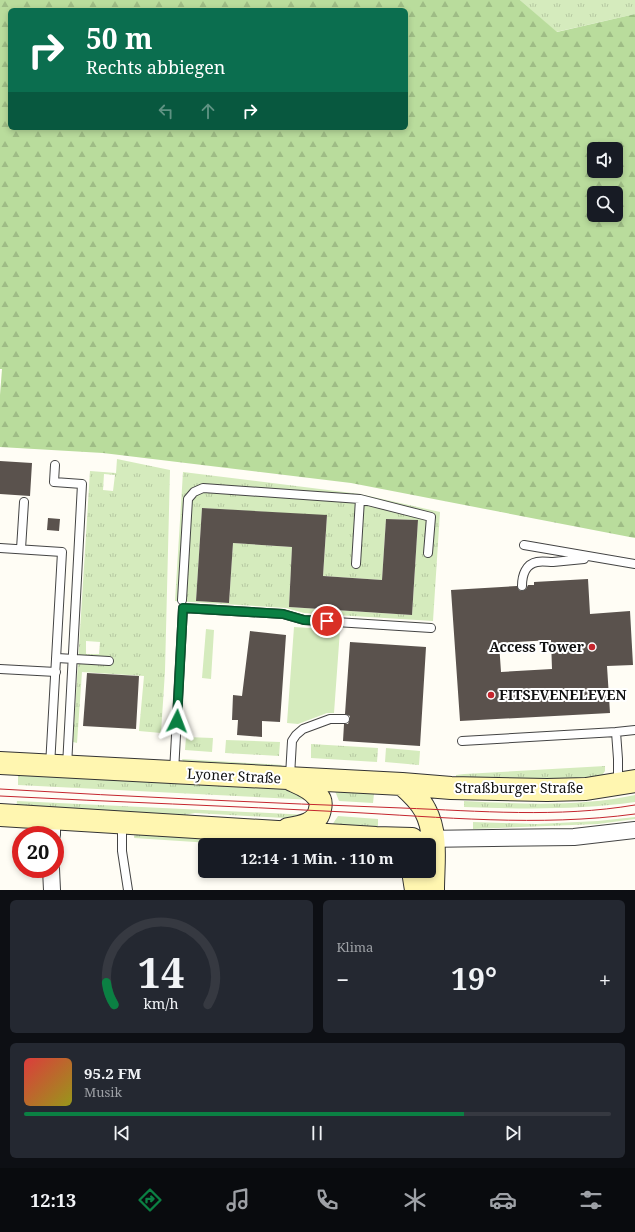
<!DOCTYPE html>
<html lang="de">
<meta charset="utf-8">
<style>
:root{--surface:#171b24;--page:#242831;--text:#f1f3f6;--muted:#9ea1a6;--line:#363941;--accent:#0b8043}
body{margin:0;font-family:"Noto Serif",serif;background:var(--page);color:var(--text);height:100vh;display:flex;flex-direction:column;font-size:15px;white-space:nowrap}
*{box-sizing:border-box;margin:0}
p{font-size:13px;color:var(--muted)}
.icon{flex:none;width:22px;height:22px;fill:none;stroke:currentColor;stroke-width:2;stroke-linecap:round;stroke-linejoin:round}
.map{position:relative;height:890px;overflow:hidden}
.details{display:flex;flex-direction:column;gap:10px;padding:10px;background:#0d0f14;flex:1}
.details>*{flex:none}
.banner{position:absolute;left:8px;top:8px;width:400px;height:122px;border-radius:6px;box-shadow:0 2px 6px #0003;background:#0b6e4f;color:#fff;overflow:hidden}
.controls{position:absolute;left:587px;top:142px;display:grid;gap:8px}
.controls a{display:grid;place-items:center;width:36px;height:36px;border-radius:6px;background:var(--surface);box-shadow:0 2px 6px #0003;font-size:20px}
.speed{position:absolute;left:12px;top:826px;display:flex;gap:8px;font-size:20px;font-weight:700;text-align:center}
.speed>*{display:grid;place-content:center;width:52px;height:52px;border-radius:50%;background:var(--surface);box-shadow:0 2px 6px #0003;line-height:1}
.speed .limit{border:6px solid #d22;background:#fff;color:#111}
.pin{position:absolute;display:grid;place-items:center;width:34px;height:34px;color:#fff;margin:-17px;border:2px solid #fff;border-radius:50%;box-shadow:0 1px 4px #0007}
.me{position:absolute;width:44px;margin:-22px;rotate:3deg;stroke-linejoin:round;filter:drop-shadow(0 0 3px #0008)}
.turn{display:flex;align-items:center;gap:14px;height:84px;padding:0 12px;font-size:18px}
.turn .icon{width:52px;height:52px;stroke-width:2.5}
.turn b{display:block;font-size:28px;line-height:34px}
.lanes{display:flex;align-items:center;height:38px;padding:0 12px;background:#0003;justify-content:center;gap:20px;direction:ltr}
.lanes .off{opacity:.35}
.big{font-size:30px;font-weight:700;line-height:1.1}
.details .tile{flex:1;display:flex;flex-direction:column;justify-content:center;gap:6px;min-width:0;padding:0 14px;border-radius:6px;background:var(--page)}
.details .dial{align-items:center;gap:0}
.dial svg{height:104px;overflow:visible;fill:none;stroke:var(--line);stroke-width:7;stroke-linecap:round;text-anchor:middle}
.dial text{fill:var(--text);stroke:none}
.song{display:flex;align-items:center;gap:12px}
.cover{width:48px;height:48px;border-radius:6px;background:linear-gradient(135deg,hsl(0 70% 55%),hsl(60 70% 35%))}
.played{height:4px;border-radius:2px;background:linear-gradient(90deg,var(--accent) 75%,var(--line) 75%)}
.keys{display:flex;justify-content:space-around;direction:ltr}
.heat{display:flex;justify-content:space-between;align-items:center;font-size:22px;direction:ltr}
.details .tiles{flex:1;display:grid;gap:10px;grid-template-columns:1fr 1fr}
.tile:last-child{grid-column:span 2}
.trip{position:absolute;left:198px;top:838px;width:238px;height:40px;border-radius:6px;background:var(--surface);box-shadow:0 2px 6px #0003;font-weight:700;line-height:40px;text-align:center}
.tabs{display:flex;height:64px;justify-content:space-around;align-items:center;background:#090b0e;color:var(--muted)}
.tabs .icon{width:28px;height:28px}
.tabs .current{color:var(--accent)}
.tabs b{font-size:18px;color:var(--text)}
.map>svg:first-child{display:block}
.grass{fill:url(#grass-tufts);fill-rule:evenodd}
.forest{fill:url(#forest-firs);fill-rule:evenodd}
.park{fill:#d5ebbd}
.building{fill:#5a524d;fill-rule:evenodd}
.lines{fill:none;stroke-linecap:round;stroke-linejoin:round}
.lane-casing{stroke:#444;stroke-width:10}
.street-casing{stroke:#444;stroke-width:18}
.secondary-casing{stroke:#333;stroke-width:24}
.lane{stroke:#fff;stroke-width:8}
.street{stroke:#fff;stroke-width:16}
.secondary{stroke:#fff6b0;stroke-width:22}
.tram{stroke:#c4262e;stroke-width:1}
.route-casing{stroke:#07532c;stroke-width:10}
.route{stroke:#0b8043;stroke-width:7}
.poi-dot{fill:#c4262e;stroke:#fff;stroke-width:1.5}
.labels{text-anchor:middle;stroke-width:4;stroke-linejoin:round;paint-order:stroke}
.poi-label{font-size:14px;font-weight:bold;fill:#111;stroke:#fff;text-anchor:end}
.street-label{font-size:14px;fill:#111;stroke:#fff}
</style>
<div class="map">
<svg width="635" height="890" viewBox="0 0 635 890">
<defs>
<pattern id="grass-tufts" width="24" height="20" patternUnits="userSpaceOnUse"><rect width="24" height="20" fill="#d5ebbd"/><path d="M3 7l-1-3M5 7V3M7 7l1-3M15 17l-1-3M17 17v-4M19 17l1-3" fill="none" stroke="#b6c8a1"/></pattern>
<pattern id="forest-firs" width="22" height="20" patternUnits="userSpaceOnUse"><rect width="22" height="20" fill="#b9dc9c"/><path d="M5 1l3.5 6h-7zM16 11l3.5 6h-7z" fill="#9ebc85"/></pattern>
</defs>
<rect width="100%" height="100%" fill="#fffdf5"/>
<path class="grass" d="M520,0H635V14L556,32Z
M117,459L170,470L165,671L161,733L139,731L144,676L82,672L77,743L73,742L90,471L116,473ZM104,474L115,475L113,491L103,490ZM86,641L100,642L99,654H86Z
M183,472L360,494L440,512L433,621L304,613L286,608L175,601ZM202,508L327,516L323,576L382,580L386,519L418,520L412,615L289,607L292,547L233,543L229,603L196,601Z
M186,737L213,738L212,752L185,750Z
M226,740L280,742L279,756L225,753Z
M311,744L378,748L377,762L311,758Z
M386,748L420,751L419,765L385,762Z
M182,759L282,765L278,771L185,765Z
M605,766V771L601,777L563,780L456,777V775L464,774Z
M18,772L303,789L314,800L18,785Z
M335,791L374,794L373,803L339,801Z
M635,795V802C578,810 521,809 464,807V801C521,804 579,807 635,795Z
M17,801L310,815L300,819L195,813L168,818L16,809Z
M338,816L378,819V831L332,825Z
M635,817V819L598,824L473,829V822L536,824L598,821Z
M135,833L334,845H241L134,838Z"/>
<path class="forest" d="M0,0H520L557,32L635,14V538L351,483L103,453L0,447V395L2,369H0ZM10,10H406V128H10ZM594,149H616V171H594ZM594,193H616V215H594Z"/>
<path class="park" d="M294,627L340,630L334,713H327L298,724L287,723Z
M206,629L214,630L211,679L202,678Z"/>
<path class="building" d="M0,461L32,463L30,496L0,494Z
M202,508L327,515L323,576L382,580L386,519L418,520L412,615L289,607L292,547L233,543L229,603L196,601Z
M48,518L60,519L59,531L47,530Z
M588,579L590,614L630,611L633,665L607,666L610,713L460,721L451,590L517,586L519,590L522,591L526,589L528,585H534V582ZM551,640L552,669L501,672L499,643Z
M250,631L286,635L280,722L262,721V737L237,735L238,720H232L233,695L242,696Z
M350,642L426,647L420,746L343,741L344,724H348L350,719V716L345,714Z
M87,673L139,676L136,729L83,726Z"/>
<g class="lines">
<g class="lane-casing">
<path id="lane" d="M55,465L54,482L82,484L67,766
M524,545L635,564
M0,548L62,552L50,766
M21,549L24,502
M356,564L360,499
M522,586C522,575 526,564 537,562C542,561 548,562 553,562C564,561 574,560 584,559
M182,600L188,499L194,492L203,488L360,499L431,517L428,553
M57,658L109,661
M0,669L56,672
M462,741L616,732
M174,772L183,608L283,614L304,620L431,628
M290,776L292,741L296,735L303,729L330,719H345
M618,783V759L616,732L635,730
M122,823V851L128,890"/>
</g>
<g class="street-casing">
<path id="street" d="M52,835V818
M423,839L574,837L635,830
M51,869L52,890"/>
</g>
<g class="secondary-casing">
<path id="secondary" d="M0,763L402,784L451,788L547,790L586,789L635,781
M402,784C411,792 420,800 425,810C438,834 433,864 433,890
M0,815L376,838L412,839
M288,829C301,827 318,824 320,809C321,805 321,800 318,797C312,788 301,784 292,780
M413,871L416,890"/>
</g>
<use href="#lane" class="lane"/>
<use href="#street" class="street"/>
<use href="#secondary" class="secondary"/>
<path class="tram" d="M0,789C134,797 268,803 402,808C479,811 558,818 635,805
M0,796C115,802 230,806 345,812C441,817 539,827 635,814"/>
</g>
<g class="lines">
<g class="route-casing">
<path id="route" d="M177,721L183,608L283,614L304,620L327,621"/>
</g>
<use href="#route" class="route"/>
</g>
<g class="poi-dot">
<circle cx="592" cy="647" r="4"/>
<circle cx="491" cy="695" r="4"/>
</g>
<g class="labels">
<g class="poi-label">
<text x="584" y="652">Access Tower</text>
<text x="499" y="700" text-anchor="start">FITSEVENELEVEN</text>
</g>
<g class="street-label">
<text transform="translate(234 776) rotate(3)" y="5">Lyoner Straße</text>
<text x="519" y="793">Straßburger Straße</text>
</g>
</g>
</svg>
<div class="controls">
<a><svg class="icon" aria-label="sound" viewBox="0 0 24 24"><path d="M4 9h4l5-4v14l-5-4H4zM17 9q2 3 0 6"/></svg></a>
<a><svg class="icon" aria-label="search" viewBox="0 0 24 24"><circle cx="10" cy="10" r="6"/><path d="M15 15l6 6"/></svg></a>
</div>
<div class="speed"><div class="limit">20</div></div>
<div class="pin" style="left:327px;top:621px;background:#d93025"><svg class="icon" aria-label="arrive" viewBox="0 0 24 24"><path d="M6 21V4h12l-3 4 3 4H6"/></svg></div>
<svg class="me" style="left:177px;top:721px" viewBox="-20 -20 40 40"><path d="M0-17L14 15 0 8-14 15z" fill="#0b8043" stroke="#fff" stroke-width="4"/></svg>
<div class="trip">12:14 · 1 Min. · 110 m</div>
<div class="banner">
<div class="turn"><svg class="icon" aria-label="right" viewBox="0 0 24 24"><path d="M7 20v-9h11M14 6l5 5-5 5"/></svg><div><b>50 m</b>Rechts abbiegen</div></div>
<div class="lanes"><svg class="icon off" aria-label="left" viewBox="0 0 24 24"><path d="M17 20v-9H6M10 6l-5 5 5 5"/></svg><svg class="icon off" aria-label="ahead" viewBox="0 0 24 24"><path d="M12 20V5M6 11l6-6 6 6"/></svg><svg class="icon" aria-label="right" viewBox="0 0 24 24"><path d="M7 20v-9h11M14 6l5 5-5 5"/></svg></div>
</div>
</div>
<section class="details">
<div class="tiles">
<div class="tile dial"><svg viewBox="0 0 100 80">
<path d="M14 69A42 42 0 1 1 86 69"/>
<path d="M14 69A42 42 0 0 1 8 52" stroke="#0b8043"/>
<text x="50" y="56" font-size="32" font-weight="700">14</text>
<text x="50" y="72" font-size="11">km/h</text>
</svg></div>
<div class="tile"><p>Klima</p>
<div class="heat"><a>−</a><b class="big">19°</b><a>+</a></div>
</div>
<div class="tile">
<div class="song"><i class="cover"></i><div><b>95.2 FM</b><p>Musik</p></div></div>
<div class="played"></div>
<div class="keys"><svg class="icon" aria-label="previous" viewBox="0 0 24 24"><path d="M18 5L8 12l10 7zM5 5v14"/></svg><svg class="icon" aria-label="pause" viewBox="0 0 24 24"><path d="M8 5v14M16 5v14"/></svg><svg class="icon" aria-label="next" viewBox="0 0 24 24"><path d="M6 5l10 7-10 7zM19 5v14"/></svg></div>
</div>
</div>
</section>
<nav class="tabs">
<b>12:13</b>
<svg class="icon current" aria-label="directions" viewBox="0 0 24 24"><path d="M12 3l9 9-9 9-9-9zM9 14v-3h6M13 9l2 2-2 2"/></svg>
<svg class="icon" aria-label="music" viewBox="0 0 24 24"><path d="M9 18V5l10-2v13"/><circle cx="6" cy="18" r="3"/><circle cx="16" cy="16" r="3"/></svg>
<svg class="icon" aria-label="phone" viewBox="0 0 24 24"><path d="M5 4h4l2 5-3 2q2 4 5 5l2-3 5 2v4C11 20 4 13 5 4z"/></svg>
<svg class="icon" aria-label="climate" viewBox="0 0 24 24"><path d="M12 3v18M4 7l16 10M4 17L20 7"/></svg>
<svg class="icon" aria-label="car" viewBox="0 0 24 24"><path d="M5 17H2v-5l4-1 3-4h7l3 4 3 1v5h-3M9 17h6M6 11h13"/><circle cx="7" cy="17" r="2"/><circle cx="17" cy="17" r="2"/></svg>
<svg class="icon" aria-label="filters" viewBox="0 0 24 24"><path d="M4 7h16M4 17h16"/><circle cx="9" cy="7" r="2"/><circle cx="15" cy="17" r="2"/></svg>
</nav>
